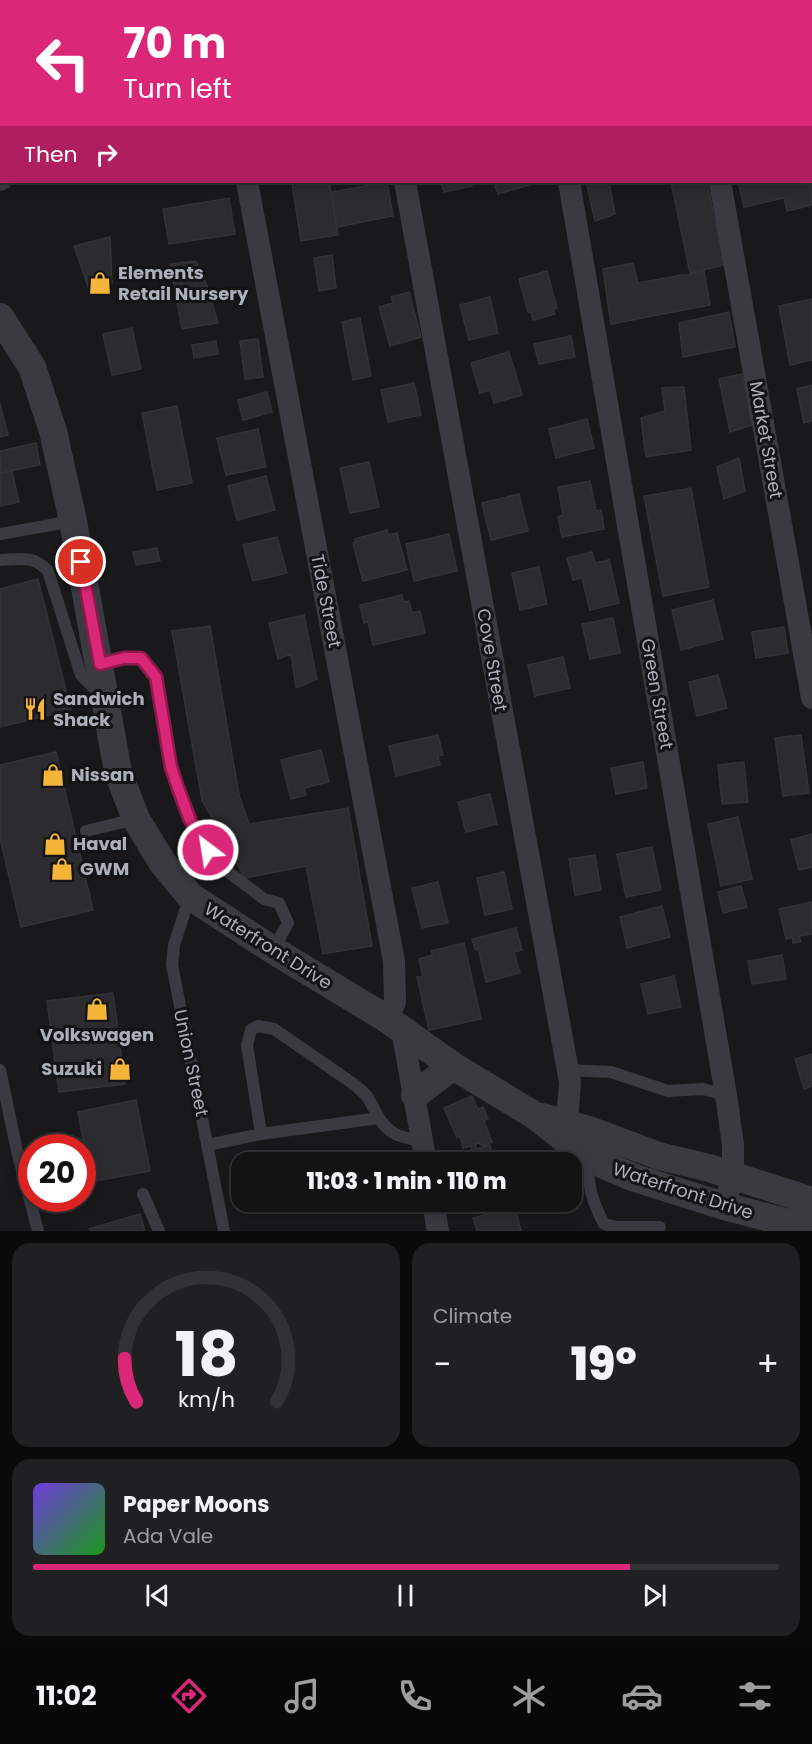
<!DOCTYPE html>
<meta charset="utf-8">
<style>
:root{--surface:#131314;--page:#202022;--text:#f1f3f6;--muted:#9d9ea0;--line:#323234;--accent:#db2777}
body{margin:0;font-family:Poppins,sans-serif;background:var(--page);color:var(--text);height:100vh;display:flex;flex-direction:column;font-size:22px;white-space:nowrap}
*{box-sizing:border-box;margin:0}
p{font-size:20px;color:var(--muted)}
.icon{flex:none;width:33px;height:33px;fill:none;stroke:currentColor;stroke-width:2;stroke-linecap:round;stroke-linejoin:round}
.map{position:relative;height:1231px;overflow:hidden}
.panel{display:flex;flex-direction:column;gap:12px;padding:12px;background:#0a0a0b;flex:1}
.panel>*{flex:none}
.hud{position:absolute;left:0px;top:0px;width:813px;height:183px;box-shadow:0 3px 15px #0003,0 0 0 2px var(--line);background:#db2777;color:#fff;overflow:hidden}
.speed{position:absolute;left:18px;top:1134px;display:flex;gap:12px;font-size:30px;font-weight:700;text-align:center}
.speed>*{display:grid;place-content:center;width:78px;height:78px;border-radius:50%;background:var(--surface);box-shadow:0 3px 15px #0003,0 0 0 2px var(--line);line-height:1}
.speed .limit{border:9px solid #d22;background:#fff;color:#111}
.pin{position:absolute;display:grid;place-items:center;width:51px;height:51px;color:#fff;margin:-26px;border:3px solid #fff;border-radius:50%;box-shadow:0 2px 6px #0007}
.me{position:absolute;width:66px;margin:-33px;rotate:329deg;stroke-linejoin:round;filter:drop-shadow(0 0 4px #0008)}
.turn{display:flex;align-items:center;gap:21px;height:126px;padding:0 24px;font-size:27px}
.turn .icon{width:78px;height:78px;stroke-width:2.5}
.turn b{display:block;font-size:42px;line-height:51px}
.then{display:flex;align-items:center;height:57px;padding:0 24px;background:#0003;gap:12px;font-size:22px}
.big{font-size:45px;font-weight:800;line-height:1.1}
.panel .tile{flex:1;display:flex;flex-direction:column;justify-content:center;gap:9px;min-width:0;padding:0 21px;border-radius:18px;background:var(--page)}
.panel .dial{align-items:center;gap:0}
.dial svg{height:156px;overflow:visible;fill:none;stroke:var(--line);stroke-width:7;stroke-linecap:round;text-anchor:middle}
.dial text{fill:var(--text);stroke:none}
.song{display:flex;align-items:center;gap:18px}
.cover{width:72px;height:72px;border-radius:9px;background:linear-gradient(135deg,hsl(260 70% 55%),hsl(120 70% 35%))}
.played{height:6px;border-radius:3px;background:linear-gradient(90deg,var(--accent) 80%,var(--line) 80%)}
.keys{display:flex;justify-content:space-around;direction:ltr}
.heat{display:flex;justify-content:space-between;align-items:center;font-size:33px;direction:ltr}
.panel .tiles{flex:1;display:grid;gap:12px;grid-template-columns:1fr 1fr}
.tile:last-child{grid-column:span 2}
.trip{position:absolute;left:231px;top:1152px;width:351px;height:60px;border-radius:18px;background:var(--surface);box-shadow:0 3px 15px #0003,0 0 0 2px var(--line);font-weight:800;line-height:60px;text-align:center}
.tab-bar{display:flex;height:96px;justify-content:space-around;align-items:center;background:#080808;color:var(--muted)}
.tab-bar .icon{width:42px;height:42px}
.tab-bar .on{color:var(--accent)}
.tab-bar b{font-size:27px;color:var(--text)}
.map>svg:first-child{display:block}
.building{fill:#2c2c2f;stroke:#333337;stroke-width:1.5}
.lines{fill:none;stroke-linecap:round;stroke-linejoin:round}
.service{stroke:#3a3b40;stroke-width:12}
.minor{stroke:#3a3b40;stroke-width:22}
.tertiary{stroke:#3a3b40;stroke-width:28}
.route-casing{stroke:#8e194d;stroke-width:15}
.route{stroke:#db2777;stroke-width:10}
.labels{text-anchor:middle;stroke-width:6;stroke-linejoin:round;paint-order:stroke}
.poi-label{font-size:18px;font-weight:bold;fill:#abb0bb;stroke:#141416;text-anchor:start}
.street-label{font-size:18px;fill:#abb0bb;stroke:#141416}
</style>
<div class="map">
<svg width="812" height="1231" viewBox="0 0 812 1231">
<rect width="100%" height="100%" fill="#19191b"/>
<path class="building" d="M812,146V205L787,211L784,198L744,207L738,182H812Z
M302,182H329L338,235L301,241L292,183Z
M387,182L393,216L337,227L331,192Z
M441,182H471L472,186L444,192Z
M494,182H540L498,194Z
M586,182H609L615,214L595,221Z
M671,182H707L724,265L690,273Z
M229,198L235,234L169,244L163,209Z
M110,237L112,283L89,289L74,246Z
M332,255L336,288L319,291L314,258Z
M196,261L207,286L218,323L182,329L170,264Z
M633,263L638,283L704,271L710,305L611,324L603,269Z
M547,271L557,308L553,309L555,314L533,320L531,312H528L519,279Z
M409,292L421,337L390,346L379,307L393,303L391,297Z
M490,297L498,333L469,340L460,305Z
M812,299V360L790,365L779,306Z
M729,312L735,347L683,357L679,323Z
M360,318L371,376L353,380L342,322Z
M132,328L141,369L112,375L103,334Z
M571,336L575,357L539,364L534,344Z
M258,339L263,377L245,379L240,341Z
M216,341L218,354L194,358L192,345Z
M509,352L522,395L494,403L490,390L480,393L471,363Z
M742,374L752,425L730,432L719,379Z
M414,383L421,415L388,422L381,390Z
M812,385V421L804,423L797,389Z
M684,387L691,450L646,457L641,418L665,411L662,388Z
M267,392L272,412L243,420L238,400Z
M0,404L8,435L0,437Z
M177,406L192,483L157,490L142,413Z
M587,419L594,448L556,458L549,429Z
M258,429L266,467L226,475L217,438Z
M36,443L40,465L0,473V451Z
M739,458L745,491L724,499L717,467Z
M369,462L379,507L350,513L340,468Z
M12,471L19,502L0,506V474Z
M266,476L275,510L237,520L228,486Z
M590,481L596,511L601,510L604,529L562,537L558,517L563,515L558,487Z
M691,488L709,587L663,596L644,496Z
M519,494L528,531L491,540L482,503Z
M387,530L388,535L397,533L407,570L363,581L353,543L356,542L355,539Z
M449,534L457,571L414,581L406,544Z
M277,537L287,573L253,581L243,545Z
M157,548L160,561L136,565L133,552Z
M592,552L595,563L609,560L619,603L590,610L582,578L573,580L567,558Z
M539,567L547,604L520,610L512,573Z
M38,579L71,710L0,727V589Z
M402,595L404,602L409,601L412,613L420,611L425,633L373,645L368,622L364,623L360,605Z
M713,600L723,639L681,650L672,610Z
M304,615L317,679L296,688L291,654L278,659L269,623Z
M613,618L620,653L590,659L582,624Z
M210,626L239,795L249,824L348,808L372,946L323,954L306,866L245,878L202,800L172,631Z
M784,627L788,653L756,658L752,632Z
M563,657L570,688L535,696L528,665Z
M718,675L727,708L697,716L689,682Z
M438,735L443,755L438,756L440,765L396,776L389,746Z
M801,735L809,793L783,796L775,738Z
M321,750L329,782L304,788L306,795L291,799L281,760Z
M56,752L93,910L21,927L0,838V765Z
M643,762L647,788L616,794L611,768Z
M744,762L748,802L722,804L718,765Z
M490,794L497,824L466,832L458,802Z
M738,817L752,879L721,886L708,824Z
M812,834V867L799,870L791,840Z
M652,847L661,890L626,897L617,854Z
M595,855L601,890L575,895L569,859Z
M504,872L512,909L485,915L477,878Z
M438,882L448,923L422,928L412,888Z
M741,886L747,907L723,913L718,892Z
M812,902V934L799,936L801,942L793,943L792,937L786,939L779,909Z
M662,906L670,937L627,948L620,917Z
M516,928L522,950L514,952L520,973L486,982L478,948L475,949L472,939Z
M464,943L481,1019L429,1030L417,977L423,976L419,959L433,955L431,951Z
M782,955L786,979L752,984L748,961Z
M674,976L681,1007L648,1014L641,984Z
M113,993L125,1084L59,1092L47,1001Z
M812,1054V1086L804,1089L795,1059Z
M472,1096L478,1109L483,1107L488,1119L484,1121L492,1142L482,1146L479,1143L475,1144L477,1149L490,1145L494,1162H458L456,1155L472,1150L471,1146L463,1148L460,1136L457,1138L444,1108Z
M136,1100L150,1171L91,1182L78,1112Z
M515,1207L521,1231H477L473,1218Z
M140,1214L145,1231H90L89,1229Z"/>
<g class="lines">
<path class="service" d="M100,2L104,0
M0,29H2
M0,534L73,521
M0,560C21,559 33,555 48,571L81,675L92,686L102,688
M100,664L124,658H141L155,677L171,767L190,820L208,850L227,871L264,899L279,903L288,923L273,950
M86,831L136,819
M190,896L174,945L172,965L224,1231
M0,1070L17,1151L38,1231
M567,1070L611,1072L668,1091L703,1089L726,1095
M261,1134L247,1045L251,1030L258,1026L274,1029L355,1085L367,1096L379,1118
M207,1145L261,1134L379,1118C390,1136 402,1137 422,1141
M590,1157C585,1181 593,1203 604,1224L617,1227H660
M143,1194L159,1231"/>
<path class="minor" d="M372,0L373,2
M534,0L535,2
M552,2L560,0
M0,117L2,125
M0,180L2,179
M247,182L394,961L395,1002L387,1019
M405,182L570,1082L567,1123L561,1137
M569,182L726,1095L733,1145V1176L724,1206
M720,182L812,698
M402,1030L426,1162
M433,1202L438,1231"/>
<path class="tertiary" d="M0,317L32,367L53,431L73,521L118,772L136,819L162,862L190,896L273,950L387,1019L453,1066L534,1115L590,1159L635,1178L724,1206L812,1229
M415,1095L453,1066
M542,1117L592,1131L659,1156L709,1168L812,1201"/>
</g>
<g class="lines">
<g class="route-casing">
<path id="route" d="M81,562L100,664L124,658H141L156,677L171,767L178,788L190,820L208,850"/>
</g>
<use href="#route" class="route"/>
</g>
<defs>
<g id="shop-bare" transform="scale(1.8)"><path d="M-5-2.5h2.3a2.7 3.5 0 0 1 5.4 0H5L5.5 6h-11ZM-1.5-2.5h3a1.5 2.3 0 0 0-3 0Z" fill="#f4b538" stroke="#141416" stroke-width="2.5" paint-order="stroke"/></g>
<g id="restaurant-bare" transform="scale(1.8)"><path d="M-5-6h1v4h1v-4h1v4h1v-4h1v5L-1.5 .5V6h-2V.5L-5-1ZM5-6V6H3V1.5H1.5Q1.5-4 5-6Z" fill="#f4b538" stroke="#141416" stroke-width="2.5" paint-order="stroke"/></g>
</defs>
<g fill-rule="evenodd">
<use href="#shop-bare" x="100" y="283"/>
<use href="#restaurant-bare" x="35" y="709"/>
<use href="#shop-bare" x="53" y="775"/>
<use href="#shop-bare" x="55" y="844"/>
<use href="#shop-bare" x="62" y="869"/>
<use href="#shop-bare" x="97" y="1009"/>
<use href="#shop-bare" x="120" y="1069"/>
</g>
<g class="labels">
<g class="poi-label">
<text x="118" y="279">Elements<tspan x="118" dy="21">Retail Nursery</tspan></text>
<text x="53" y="705">Sandwich<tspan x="53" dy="21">Shack</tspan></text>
<text x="71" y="781">Nissan</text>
<text x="73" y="850">Haval</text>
<text x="80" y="875">GWM</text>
<text x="97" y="1041" text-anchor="middle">Volkswagen</text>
<text x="102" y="1075" text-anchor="end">Suzuki</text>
</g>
<g class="street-label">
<text transform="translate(766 440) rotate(80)" y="6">Market Street</text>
<text transform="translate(326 601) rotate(79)" y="6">Tide Street</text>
<text transform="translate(492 660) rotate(80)" y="6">Cove Street</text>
<text transform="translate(657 694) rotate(80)" y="6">Green Street</text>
<text transform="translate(268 946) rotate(32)" y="6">Waterfront Drive</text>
<text transform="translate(191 1063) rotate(78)" y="6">Union Street</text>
<text transform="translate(683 1191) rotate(18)" y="6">Waterfront Drive</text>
</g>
</g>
</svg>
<div class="speed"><div class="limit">20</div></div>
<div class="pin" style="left:81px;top:562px;background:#d93025"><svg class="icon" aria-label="arrive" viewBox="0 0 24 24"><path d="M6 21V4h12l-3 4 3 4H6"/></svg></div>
<svg class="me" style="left:208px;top:850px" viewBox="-20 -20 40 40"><circle r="17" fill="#db2777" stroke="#fff" stroke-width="3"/><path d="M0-11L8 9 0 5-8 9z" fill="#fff"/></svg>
<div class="trip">11:03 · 1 min · 110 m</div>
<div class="hud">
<div class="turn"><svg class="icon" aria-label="left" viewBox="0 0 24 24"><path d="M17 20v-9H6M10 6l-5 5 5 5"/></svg><div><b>70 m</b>Turn left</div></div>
<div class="then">Then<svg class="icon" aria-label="right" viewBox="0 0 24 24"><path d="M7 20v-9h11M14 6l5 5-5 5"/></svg></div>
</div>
</div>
<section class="panel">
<div class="tiles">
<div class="tile dial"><svg viewBox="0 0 100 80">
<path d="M14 69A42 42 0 1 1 86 69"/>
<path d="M14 69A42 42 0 0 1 8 47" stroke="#db2777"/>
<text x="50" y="56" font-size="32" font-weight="700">18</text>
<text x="50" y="72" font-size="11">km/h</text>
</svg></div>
<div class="tile"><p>Climate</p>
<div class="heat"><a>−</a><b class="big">19°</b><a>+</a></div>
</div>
<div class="tile">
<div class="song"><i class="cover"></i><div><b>Paper Moons</b><p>Ada Vale</p></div></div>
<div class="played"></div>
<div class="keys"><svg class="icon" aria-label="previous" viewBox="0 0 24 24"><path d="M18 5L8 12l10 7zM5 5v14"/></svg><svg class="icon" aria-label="pause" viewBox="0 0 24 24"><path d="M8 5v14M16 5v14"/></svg><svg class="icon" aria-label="next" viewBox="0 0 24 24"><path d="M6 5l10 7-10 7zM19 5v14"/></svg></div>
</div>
</div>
</section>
<nav class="tab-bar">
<b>11:02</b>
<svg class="icon on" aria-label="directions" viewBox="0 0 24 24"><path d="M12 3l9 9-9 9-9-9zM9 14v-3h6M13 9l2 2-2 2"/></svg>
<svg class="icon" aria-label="music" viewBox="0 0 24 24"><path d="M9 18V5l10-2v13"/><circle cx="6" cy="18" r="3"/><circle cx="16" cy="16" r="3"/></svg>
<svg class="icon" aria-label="phone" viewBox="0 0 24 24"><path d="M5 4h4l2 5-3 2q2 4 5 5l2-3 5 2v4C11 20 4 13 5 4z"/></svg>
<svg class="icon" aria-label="climate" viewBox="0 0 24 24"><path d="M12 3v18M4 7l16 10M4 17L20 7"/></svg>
<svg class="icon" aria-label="car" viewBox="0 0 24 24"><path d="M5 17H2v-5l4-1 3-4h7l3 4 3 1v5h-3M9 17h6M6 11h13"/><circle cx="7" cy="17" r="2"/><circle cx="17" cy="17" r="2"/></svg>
<svg class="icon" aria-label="filters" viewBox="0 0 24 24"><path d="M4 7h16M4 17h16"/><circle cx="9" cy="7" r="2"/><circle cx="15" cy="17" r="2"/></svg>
</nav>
